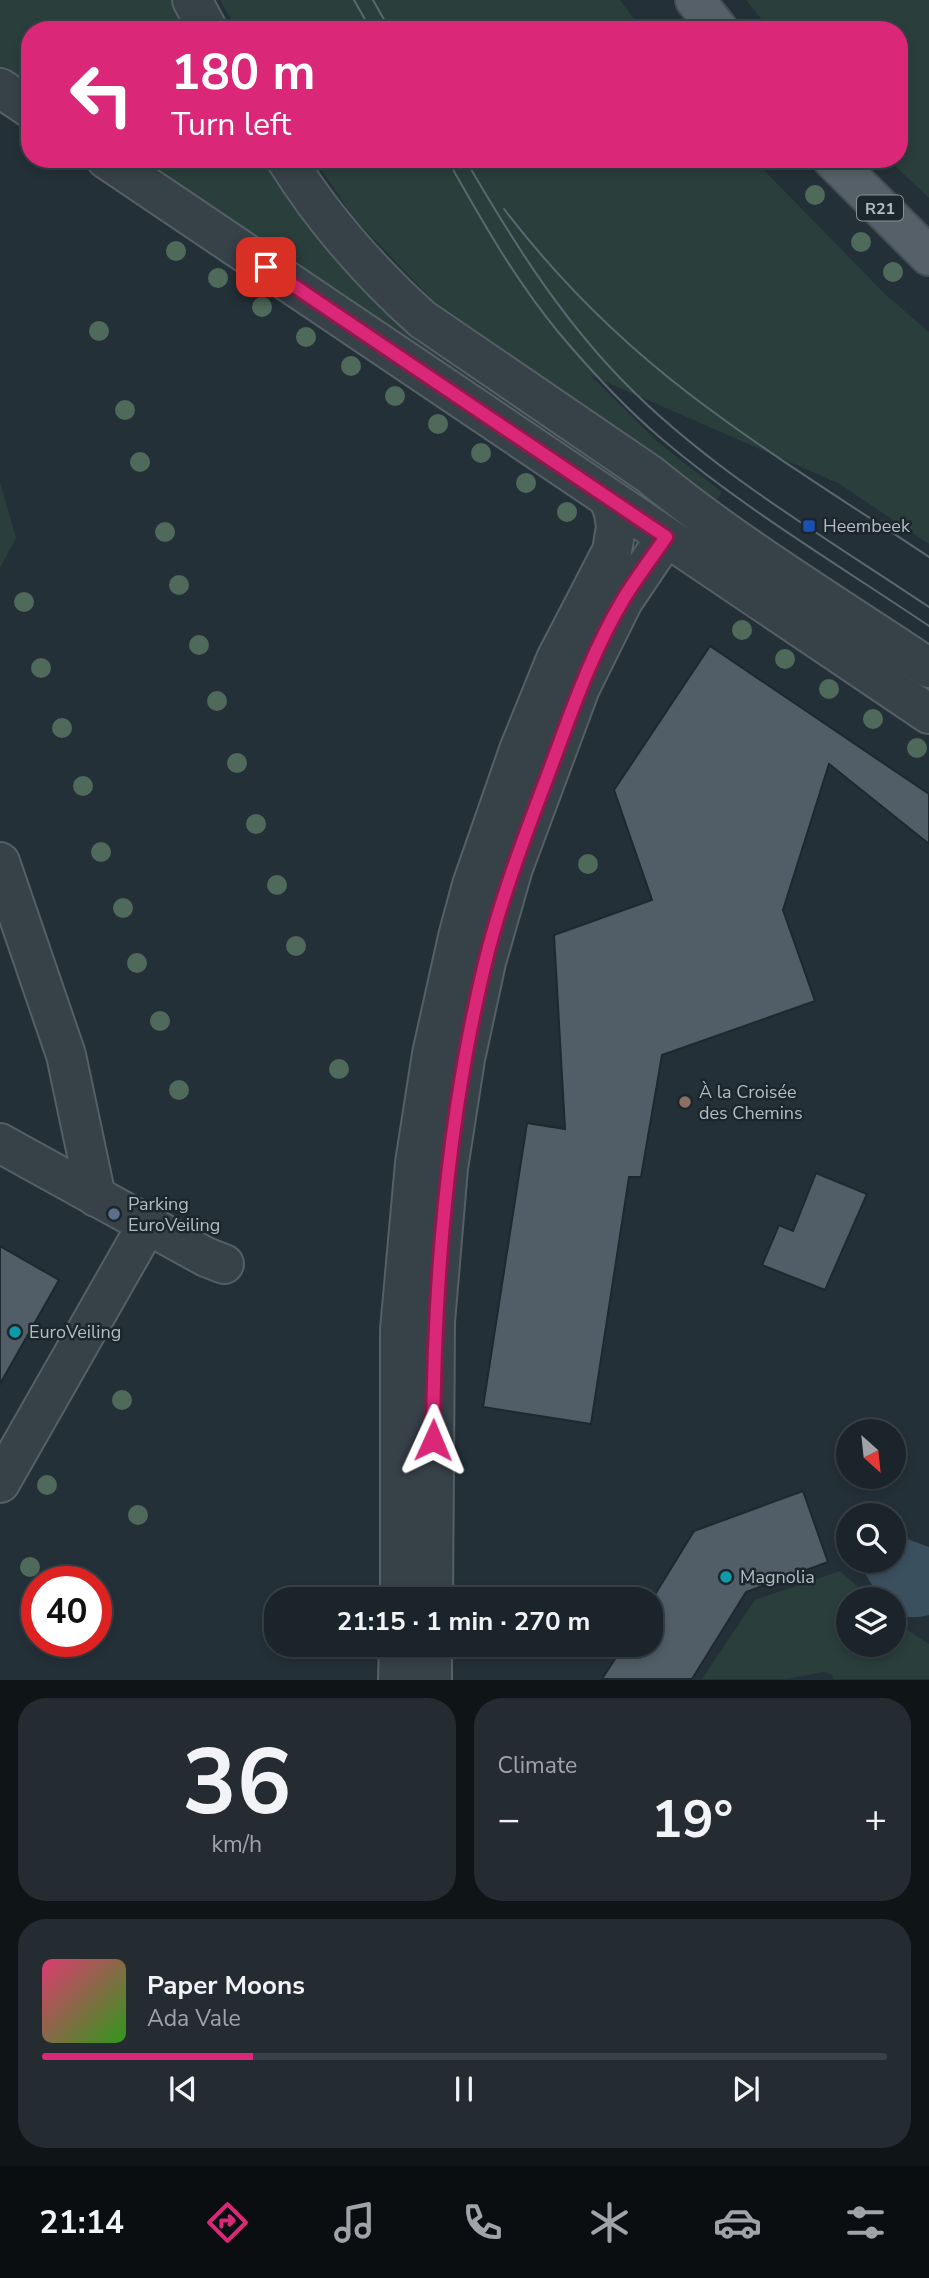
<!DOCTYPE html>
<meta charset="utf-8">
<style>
:root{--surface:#1b242a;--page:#242c32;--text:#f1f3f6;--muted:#a0a4a8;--line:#394147;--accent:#db2777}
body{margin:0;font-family:"Nunito Sans",sans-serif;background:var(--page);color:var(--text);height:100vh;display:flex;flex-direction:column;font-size:26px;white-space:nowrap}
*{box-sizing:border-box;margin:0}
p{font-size:23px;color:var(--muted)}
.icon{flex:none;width:38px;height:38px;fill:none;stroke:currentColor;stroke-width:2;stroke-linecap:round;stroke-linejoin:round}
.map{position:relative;height:1680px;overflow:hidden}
.panel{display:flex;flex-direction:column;gap:18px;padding:18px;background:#0f1417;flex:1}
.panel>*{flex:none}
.banner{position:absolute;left:21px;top:21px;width:887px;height:147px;border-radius:28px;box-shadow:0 4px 10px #0003,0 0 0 2px var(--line);background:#db2777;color:#fff;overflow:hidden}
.needle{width:46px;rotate:153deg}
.tools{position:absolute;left:836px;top:1419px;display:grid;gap:14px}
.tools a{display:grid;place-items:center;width:70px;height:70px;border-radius:50%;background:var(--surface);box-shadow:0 4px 10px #0003,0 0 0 2px var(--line);font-size:35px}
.speed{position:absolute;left:21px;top:1566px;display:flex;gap:14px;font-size:35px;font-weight:700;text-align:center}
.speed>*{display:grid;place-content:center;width:91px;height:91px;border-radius:50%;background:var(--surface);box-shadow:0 4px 10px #0003,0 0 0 2px var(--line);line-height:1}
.speed .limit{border:10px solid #d22;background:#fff;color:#111}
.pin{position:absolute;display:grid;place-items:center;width:60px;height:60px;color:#fff;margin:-30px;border-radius:14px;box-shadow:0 4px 10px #0006}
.me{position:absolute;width:77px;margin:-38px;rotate:1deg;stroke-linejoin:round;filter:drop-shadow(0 0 5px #0008)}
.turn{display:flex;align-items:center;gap:24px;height:147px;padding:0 35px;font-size:32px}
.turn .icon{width:91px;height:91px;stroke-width:2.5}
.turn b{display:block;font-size:49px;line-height:60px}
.big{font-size:52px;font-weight:700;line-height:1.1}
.panel .card{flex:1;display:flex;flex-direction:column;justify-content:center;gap:10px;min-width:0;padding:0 24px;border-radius:28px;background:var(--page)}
.panel .dial{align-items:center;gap:0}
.dial b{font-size:91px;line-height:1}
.song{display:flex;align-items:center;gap:21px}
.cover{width:84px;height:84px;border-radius:10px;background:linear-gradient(135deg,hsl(340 70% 55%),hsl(110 70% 35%))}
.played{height:7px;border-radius:4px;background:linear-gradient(90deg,var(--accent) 25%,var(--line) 25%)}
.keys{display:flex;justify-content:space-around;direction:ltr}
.heat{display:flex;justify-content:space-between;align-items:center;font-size:38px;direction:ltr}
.panel .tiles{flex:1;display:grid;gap:18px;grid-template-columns:1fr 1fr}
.card:last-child{grid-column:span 2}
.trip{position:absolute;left:264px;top:1587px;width:399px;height:70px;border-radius:28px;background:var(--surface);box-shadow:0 4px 10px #0003,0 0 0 2px var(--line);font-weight:700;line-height:70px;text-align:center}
.tabs{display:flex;height:112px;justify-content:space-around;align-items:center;background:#0b0e11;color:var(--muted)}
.tabs .icon{width:49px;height:49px}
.tabs .active{color:var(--accent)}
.tabs b{font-size:32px;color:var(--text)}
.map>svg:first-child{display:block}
.green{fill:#2a3e3b}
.water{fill:#3b505f}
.building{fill:#515e67;stroke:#1e282f;stroke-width:2}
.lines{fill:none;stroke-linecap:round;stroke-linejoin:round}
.minor-casing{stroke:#555f66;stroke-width:42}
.major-casing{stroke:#434d54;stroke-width:42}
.minor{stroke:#374148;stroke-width:38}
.major{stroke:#556068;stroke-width:38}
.tram{stroke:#5c6871;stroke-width:2}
.tree{fill:#4f695a}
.route-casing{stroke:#8e194d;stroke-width:18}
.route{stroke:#db2777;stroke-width:12}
.transit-dot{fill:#1a4fb4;stroke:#1c262d;stroke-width:2.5}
.education-dot{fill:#8d6e63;stroke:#1c262d;stroke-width:2.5}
.service-dot{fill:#5c6f8a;stroke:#1c262d;stroke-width:2.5}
.culture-dot{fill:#0f9aa8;stroke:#1c262d;stroke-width:2.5}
.labels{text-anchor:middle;stroke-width:5;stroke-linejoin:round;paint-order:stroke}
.shield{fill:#1c262d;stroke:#858f97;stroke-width:2}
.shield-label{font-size:16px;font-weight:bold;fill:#b2bcc4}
.poi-label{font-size:18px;fill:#b2bcc4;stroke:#1c262d;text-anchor:start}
</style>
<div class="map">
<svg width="929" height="1680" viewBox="0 0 929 1680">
<rect width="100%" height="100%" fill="#243038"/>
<path class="green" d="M0,0H178L195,30H30V87L0,67Z
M220,0H620L642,30H237Z
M746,0H929V198L888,159H900V30H770Z
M137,159H272L306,210L702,526L696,535Z
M314,159H753L886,295L929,332V544L838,483L590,375L659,443L722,492L711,508L440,308L354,218Z
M0,482L16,538L0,568Z
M840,1571L871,1599L849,1600V1645H894V1621L929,1644V1679H833L832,1675L824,1672L787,1679H702L755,1600Z"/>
<path class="water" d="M894,1534L929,1547V1615C916,1618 906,1619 894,1612V1600L881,1599L857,1561H894Z"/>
<path class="building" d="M710,646L929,794V844L829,764L783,910L815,1001L662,1055L641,1177H629L591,1424L483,1407L527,1123L565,1129L554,935L652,900L614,790Z
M816,1173L867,1194L825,1290L762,1265L779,1225L793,1231Z
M0,1246L59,1280L0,1384Z
M803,1491L828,1562L746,1592L692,1679H602L624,1645H651V1601L694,1531Z"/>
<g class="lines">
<g class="minor-casing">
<path id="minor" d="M192,0L208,30
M0,88L30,108
M106,159L929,714
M286,159C323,219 370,272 422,319L649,474C737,546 835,605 929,668
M0,862L66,1055L96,1197
M0,1143L206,1257L224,1264
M0,1483L147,1225
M400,1600V1330L415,1163L432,1054L458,937L472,885L519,750L556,659L612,551L616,527L614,513L609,499
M433,1600L435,1322L448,1168L465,1059L486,962L513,868L580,688L623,601L666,537
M398,1680L399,1645
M432,1680V1645"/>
</g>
<g class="major-casing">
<path id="major" d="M695,0L719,30
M832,159L929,256"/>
</g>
<use href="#minor" class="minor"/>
<use href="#major" class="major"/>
<path class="tram" d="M354,0L371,30
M373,0L390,30
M447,159C481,219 515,280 559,333C591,371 625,408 663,440C746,510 840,566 929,626
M465,159C511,238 558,314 622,380C709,470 825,537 929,607
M504,209C556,277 619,340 688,393C765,452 848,503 929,557"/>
</g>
<g class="tree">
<circle cx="815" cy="195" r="10"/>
<circle cx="861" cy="242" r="10"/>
<circle cx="176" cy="251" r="10"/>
<circle cx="893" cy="272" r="10"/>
<circle cx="218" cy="278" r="10"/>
<circle cx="262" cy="307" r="10"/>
<circle cx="99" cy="331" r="10"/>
<circle cx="306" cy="337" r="10"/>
<circle cx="351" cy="366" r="10"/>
<circle cx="395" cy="396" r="10"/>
<circle cx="125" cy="410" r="10"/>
<circle cx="438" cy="424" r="10"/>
<circle cx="481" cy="453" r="10"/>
<circle cx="140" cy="462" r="10"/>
<circle cx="526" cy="483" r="10"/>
<circle cx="567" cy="512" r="10"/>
<circle cx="165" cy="532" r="10"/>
<circle cx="179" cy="585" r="10"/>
<circle cx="24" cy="602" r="10"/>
<circle cx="742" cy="630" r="10"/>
<circle cx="199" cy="645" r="10"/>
<circle cx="785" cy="659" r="10"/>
<circle cx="41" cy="668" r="10"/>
<circle cx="829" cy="689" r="10"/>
<circle cx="217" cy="701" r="10"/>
<circle cx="873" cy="719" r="10"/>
<circle cx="62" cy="728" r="10"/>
<circle cx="917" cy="748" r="10"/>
<circle cx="237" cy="763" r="10"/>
<circle cx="83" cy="786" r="10"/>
<circle cx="256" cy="824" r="10"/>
<circle cx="101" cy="852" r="10"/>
<circle cx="588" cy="864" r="10"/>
<circle cx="277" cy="885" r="10"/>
<circle cx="123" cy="908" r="10"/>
<circle cx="296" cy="946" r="10"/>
<circle cx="137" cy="963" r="10"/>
<circle cx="160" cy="1021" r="10"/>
<circle cx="339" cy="1069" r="10"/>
<circle cx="179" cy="1090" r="10"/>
<circle cx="122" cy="1400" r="10"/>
<circle cx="47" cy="1485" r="10"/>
<circle cx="138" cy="1515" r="10"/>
<circle cx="30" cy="1567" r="10"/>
</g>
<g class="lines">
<g class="route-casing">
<path id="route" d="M266,267L666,537C652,557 637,577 624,598C591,653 571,713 549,772C525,835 501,898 485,963C447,1119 434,1279 433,1440"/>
</g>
<use href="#route" class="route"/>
</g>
<rect class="transit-dot" x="802" y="519" width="14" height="14" rx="3.5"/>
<circle class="education-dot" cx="685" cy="1102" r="7"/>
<circle class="service-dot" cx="114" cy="1214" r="7"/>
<g class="culture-dot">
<circle cx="15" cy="1332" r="7"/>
<circle cx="726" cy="1577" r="7"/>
</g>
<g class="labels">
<rect class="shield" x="857" y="195.5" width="46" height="25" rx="5"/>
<g class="shield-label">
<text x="880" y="214">R21</text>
</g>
<g class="poi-label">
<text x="823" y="532">Heembeek</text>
<text x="699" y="1098">À la Croisée<tspan x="699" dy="21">des Chemins</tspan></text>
<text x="128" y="1210">Parking<tspan x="128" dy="21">EuroVeiling</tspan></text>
<text x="29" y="1338">EuroVeiling</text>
<text x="740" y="1583">Magnolia</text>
</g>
</g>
</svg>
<div class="tools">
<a><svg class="needle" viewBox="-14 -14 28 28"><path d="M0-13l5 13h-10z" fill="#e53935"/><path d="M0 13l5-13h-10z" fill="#a0a4a8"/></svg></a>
<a><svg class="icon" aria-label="search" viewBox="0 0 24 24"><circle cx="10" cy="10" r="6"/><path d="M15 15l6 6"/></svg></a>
<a><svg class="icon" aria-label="layers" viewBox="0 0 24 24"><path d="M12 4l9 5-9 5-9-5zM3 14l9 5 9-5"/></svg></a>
</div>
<div class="speed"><div class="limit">40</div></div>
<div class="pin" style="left:266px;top:267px;background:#d93025"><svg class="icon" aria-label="arrive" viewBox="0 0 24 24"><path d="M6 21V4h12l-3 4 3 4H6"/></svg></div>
<svg class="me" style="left:433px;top:1440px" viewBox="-20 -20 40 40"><path d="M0-17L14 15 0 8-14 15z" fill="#db2777" stroke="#fff" stroke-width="4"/></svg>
<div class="trip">21:15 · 1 min · 270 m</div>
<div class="banner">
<div class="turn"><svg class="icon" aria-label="left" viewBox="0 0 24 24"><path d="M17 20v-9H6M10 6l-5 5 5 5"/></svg><div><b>180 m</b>Turn left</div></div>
</div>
</div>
<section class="panel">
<div class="tiles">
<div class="card dial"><b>36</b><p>km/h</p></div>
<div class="card"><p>Climate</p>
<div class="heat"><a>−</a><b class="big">19°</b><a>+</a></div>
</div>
<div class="card">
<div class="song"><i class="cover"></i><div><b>Paper Moons</b><p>Ada Vale</p></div></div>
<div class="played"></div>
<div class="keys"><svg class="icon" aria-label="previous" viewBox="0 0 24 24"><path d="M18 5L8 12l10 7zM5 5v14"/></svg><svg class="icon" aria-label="pause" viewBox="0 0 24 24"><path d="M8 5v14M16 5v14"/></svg><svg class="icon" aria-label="next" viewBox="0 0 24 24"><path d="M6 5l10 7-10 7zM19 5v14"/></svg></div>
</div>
</div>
</section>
<nav class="tabs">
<b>21:14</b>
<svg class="icon active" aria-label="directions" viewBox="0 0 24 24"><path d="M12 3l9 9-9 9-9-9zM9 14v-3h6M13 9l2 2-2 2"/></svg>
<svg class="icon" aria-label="music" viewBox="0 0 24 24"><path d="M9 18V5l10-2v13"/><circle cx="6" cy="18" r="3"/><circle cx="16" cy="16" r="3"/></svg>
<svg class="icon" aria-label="phone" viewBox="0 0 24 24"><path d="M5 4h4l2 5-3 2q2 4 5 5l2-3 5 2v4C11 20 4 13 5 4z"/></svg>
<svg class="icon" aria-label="climate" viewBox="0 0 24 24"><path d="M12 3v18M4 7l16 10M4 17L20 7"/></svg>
<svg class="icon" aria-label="car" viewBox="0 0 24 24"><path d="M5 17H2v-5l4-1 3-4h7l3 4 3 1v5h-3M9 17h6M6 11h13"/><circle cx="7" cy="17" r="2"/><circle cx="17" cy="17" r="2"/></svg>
<svg class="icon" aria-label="filters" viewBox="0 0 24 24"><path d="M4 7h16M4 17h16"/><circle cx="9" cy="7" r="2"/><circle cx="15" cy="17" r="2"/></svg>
</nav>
